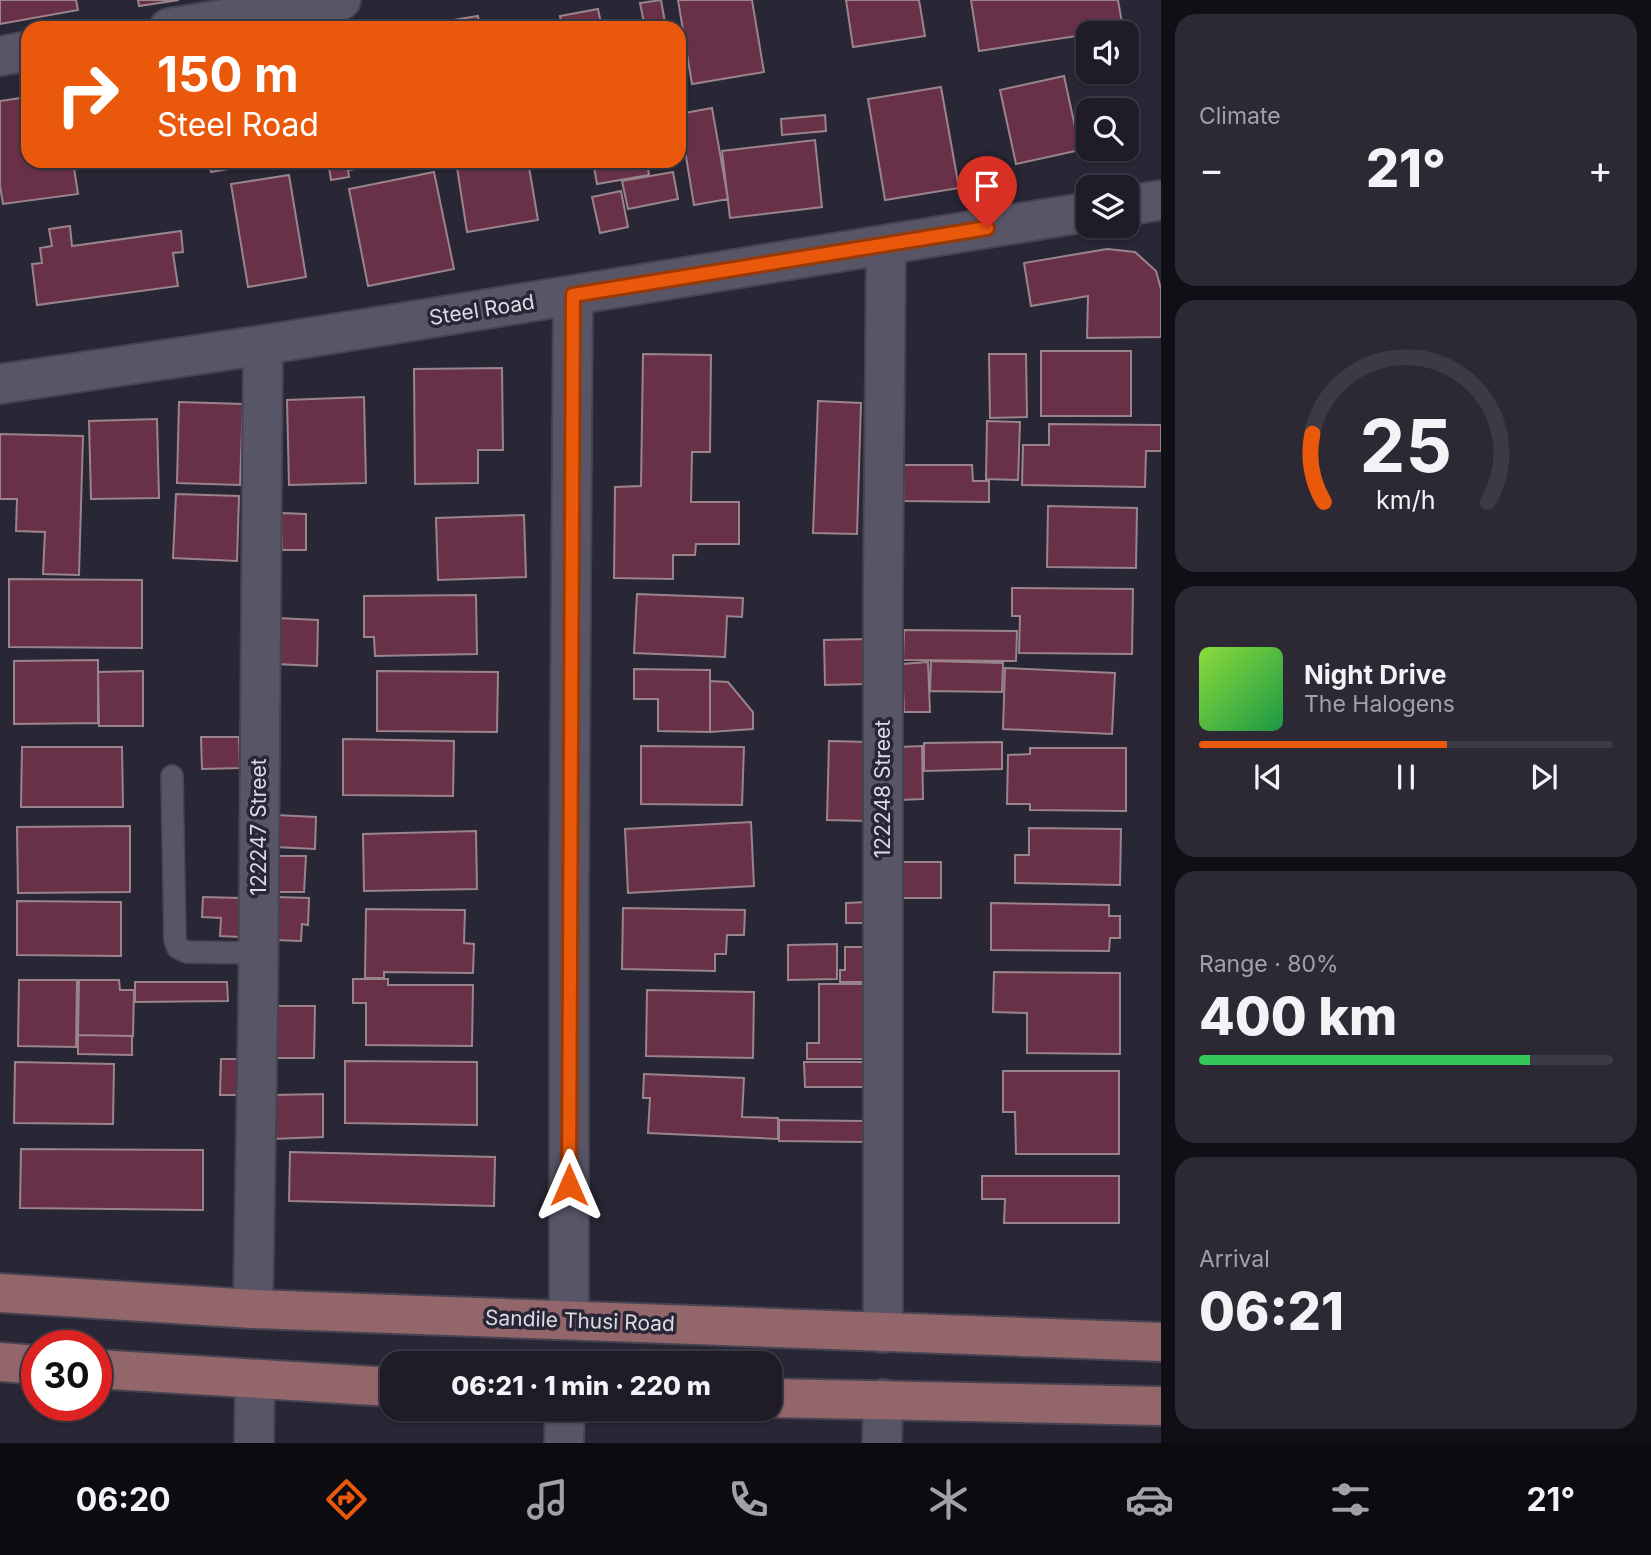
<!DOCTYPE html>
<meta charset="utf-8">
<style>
:root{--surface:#1f1c28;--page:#2c2934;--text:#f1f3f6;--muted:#a1a1a8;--line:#3c3a45;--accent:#ea580c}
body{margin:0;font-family:Inter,sans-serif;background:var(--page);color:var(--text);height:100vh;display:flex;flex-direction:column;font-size:26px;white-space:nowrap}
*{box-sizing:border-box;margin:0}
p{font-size:23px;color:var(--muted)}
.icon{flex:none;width:38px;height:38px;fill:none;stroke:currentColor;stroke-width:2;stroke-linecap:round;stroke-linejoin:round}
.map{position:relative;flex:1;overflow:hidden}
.panel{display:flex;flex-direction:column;gap:14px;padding:14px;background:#110f16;width:490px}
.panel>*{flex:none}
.banner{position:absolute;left:21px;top:21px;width:665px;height:147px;border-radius:21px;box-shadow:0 2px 5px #0004,0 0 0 2px var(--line);background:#ea580c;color:#fff;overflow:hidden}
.controls{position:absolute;left:1076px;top:21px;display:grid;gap:14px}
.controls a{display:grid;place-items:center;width:63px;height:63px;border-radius:14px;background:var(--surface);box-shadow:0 2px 5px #0004,0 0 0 2px var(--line);font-size:35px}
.speed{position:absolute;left:21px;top:1330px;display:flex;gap:14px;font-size:35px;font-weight:700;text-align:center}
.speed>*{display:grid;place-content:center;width:91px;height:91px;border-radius:50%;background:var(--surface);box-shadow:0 2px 5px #0004,0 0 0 2px var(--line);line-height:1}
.speed .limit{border:10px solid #d22;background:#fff;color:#111}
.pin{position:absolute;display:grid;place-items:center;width:60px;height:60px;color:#fff;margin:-72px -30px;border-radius:50% 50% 50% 0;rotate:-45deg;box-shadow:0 0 7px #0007}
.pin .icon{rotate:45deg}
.me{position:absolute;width:77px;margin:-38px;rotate:0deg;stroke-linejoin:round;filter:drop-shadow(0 0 5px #0008)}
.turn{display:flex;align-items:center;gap:24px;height:147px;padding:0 21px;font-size:32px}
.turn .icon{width:91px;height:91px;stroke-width:2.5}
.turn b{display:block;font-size:49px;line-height:60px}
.big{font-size:52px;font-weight:800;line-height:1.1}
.panel .widget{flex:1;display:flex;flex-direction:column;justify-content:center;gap:10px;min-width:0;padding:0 24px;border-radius:21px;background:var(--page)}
.panel .dial{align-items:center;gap:0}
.dial svg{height:182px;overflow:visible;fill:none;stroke:var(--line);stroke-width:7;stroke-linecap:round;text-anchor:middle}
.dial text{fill:var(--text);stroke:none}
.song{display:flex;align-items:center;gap:21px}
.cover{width:84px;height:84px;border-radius:10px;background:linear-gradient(135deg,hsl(90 70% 55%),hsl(140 70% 35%))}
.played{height:7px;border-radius:4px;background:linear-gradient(90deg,var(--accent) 60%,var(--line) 60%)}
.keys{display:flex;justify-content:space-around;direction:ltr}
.heat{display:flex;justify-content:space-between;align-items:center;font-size:38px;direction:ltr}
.charge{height:10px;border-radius:5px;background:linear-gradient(90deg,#34c759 80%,var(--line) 0)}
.trip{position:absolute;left:380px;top:1351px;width:402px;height:70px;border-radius:21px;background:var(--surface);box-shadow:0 2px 5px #0004,0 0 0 2px var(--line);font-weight:800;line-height:70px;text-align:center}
.tabs{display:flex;height:112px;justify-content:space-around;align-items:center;background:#0c0b10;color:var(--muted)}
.tabs .icon{width:49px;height:49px}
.tabs .on{color:var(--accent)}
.tabs b{font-size:32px;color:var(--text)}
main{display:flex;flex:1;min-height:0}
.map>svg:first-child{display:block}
.building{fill:#693147;stroke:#9a848b;stroke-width:2}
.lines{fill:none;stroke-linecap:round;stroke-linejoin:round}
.service-casing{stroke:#474451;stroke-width:24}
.minor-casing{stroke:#474451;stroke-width:42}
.primary-casing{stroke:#474451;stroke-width:42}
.service{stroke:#585567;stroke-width:21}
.minor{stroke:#585567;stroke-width:38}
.primary{stroke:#93666b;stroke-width:38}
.route-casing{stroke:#983908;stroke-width:18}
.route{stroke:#ea580c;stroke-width:12}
.labels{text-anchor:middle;stroke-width:7;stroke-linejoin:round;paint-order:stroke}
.street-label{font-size:21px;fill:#dcdbe5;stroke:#292635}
</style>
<main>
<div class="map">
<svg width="1161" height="1443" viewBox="0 0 1161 1443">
<rect width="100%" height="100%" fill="#292635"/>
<path class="building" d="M0,0H76L78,10L0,24Z
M138,0H179L139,6Z
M661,0L666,28H615L644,23L640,3Z
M678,0H752L764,72L692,84Z
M846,0H919L925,36L853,47Z
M971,0H1118L1123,29L979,51Z
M598,9L602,28H562L560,16Z
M478,16L479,22L496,20L497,28H448L447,21Z
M1064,76L1080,150L1016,164L1000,90Z
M941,87L959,188L885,200L868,99Z
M28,97V161H73L78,194L3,204L0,186V101Z
M712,108L728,199L694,205L679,114Z
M825,115L826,131L782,135L781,119Z
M815,140L822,207L730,218L722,151Z
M209,161H233L234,168L211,172Z
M328,161H347L349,177L331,180Z
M347,161H408L348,170Z
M456,161H528L538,220L467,232Z
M593,161H647L649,175L597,184Z
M434,172L454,269L368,286L349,189Z
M673,172L678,199L628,209L622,181Z
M289,175L306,277L248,287L231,184Z
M621,191L628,227L600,233L592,197Z
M70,226L72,246L181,231L183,252L173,253L178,286L37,305L32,264L42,263L40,248L52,246L49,229Z
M1107,249L1135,252L1156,271L1161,289V337L1087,338L1088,296L1031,306L1024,263Z
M1041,351H1131V416H1041Z
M643,354L711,355L710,452H692L691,502H739V544H696L695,555H673V579L614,578L615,487L641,486Z
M989,354H1026L1027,417L990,418Z
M502,368L503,450H478V483L415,484L414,369Z
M364,397L366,483L289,485L287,400Z
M818,401L861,403L857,534L813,533Z
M179,402L243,404L240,485L177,483Z
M157,419L159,498L91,499L89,421Z
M987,421L1020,422L1018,480L986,479Z
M1049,424L1161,425V451H1146L1145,487L1022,485L1023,445H1049Z
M0,434L83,436L79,575L43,574L45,532L16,531L17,499H0Z
M904,465H972L973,481H989V502L904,501Z
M176,494L239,496L237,561L173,558Z
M1048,506L1137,508L1136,568L1047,567Z
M281,513L306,514V550H282Z
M524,515L526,577L438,580L436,518Z
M9,579L142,580V648L9,647Z
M1012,588L1133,589L1132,654L1019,653L1020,616H1012Z
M637,594L743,598L742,617L727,616L725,657L634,653Z
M476,595L477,654L375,656L374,637H364V596Z
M277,618L318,620L317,666L276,664Z
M904,630L1017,631L1016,661L903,660Z
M866,639L868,684L825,685L824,640Z
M98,660V723L14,724V661Z
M931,661L1003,663L1002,692L930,691Z
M928,662L930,712H904L902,664Z
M1005,668L1115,673L1112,734L1003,729Z
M634,669L710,670V732L658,731V699H634Z
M143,671V726H99L98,672Z
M377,671L498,672L497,732L377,731Z
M710,681L728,682L753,712V729L710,732Z
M201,737H239L240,768L202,769Z
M343,739L454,741L453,796L343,795Z
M829,741L870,742L868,821L827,820Z
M1002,742V769L924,771V743Z
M641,746L744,747L742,805L641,804Z
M922,746L923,799L899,800L898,747Z
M22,747H122L123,807H21Z
M1030,748H1126V811L1030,810V804H1007L1008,755L1030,754Z
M276,815L316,817L315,849L275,847Z
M751,822L754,886L628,893L625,829Z
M130,826V892L18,893L17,827Z
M1029,828L1121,829L1120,885L1015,883V855H1029Z
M476,831L477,889L364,891L363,834Z
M275,856H306L304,892H273Z
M903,862H941V898H903Z
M203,897L241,898L240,937L220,936L221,918L202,917Z
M276,897L309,898L308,925L302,924L301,941L274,940Z
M17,901L121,902V956L17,955Z
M868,902L867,923H846V903Z
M991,903L1109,905V916H1120V938H1110L1109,951L991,950Z
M623,908L745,910L744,935H727L726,954H715V971L622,969Z
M366,909L465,910L464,943L474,944L473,973L384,972V978H365Z
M837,944V979L788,980V945Z
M845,947H864L865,982H840V970H845Z
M994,972L1120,973V1054L1027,1053V1013L993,1012Z
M353,979H388V985H473L472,1046L366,1045V1003H353Z
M19,980H77L76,1047L18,1046Z
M79,980H119L120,990H134L133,1036L78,1035Z
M135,982H227L228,1001L135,1002Z
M819,984H864V1059H807V1043H819Z
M647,990L754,992L753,1058L646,1056Z
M274,1006H315L314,1058H273Z
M78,1035L132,1036V1055L78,1054Z
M221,1059H239V1095H220Z
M345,1061L477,1062V1125L345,1123Z
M15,1062L114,1064L113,1124L14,1123Z
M804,1062H866V1087H805Z
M1003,1071H1119V1154H1016L1015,1112H1003Z
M644,1074L744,1078L742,1117L778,1118V1139L648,1133L650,1098H643Z
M323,1094V1137L272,1139V1095Z
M779,1120L865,1121L864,1142L779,1141Z
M21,1149L203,1150V1210L20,1208Z
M290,1152L495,1157L494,1206L289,1201Z
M982,1176H1119V1223H1004L1005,1199H982Z"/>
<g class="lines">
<g class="service-casing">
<path id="service" d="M172,776L175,940L178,948L187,952L258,953"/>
</g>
<g class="minor-casing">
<path id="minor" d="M169,28L341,0
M0,56L28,51
M1127,206L1161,200
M0,384L263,345L1088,212
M253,1309L258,1008L263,345
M569,1320V887L573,295
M883,1333V592L886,245
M254,1443L255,1380
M564,1443L565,1409
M882,1443L883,1399"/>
</g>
<g class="primary-casing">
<path id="primary" d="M0,1293L253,1309L1161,1342
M0,1362L37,1365
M96,1369L392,1387
M770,1398L1161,1406"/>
</g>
<use href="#service" class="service"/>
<use href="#minor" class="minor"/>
<use href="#primary" class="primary"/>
</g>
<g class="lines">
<g class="route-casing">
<path id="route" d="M569,1185L573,295L987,228"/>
</g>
<use href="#route" class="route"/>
</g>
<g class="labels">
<g class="street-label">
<text transform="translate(482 310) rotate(-9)" y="7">Steel Road</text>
<text transform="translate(883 789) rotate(-90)" y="7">122248 Street</text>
<text transform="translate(259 827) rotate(-90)" y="7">122247 Street</text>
<text transform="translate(580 1321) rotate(2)" y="7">Sandile Thusi Road</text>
</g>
</g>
</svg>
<div class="controls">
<a><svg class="icon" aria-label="sound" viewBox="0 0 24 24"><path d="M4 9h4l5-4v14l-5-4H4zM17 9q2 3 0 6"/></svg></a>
<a><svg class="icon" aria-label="search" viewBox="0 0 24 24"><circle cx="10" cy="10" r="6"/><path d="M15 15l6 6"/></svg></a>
<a><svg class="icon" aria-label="layers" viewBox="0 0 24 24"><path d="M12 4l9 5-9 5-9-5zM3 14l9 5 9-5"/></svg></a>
</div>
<div class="speed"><div class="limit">30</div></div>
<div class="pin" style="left:987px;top:228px;background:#d93025"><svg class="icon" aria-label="arrive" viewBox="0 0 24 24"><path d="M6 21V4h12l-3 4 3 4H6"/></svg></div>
<svg class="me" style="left:569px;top:1185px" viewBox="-20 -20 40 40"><path d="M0-17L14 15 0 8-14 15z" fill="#ea580c" stroke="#fff" stroke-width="4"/></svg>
<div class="trip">06:21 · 1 min · 220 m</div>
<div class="banner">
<div class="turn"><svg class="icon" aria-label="right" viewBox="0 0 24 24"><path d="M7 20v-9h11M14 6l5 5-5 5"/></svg><div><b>150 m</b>Steel Road</div></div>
</div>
</div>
<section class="panel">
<div class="widget"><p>Climate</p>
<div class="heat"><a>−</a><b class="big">21°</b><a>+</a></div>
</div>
<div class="widget dial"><svg viewBox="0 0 100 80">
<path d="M14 69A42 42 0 1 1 86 69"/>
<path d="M14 69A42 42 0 0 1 9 39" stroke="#ea580c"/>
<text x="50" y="56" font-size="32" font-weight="700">25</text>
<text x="50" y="72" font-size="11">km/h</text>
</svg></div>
<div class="widget">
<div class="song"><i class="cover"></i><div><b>Night Drive</b><p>The Halogens</p></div></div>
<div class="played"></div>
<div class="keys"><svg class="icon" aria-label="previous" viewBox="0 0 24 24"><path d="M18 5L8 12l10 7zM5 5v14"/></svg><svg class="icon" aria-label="pause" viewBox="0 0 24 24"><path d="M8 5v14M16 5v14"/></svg><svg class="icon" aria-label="next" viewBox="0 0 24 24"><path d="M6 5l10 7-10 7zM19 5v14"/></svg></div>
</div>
<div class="widget"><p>Range · 80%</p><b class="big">400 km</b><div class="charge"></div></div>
<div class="widget"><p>Arrival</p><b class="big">06:21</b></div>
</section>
</main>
<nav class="tabs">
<b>06:20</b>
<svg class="icon on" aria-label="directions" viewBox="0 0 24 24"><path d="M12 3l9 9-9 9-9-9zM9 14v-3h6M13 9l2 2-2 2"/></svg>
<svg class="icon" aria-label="music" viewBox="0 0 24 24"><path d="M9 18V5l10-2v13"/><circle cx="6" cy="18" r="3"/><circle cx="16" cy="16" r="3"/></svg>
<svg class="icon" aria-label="phone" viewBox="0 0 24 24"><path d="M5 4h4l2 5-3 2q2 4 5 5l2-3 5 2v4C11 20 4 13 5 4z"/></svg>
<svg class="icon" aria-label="climate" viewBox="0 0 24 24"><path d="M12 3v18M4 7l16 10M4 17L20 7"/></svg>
<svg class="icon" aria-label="car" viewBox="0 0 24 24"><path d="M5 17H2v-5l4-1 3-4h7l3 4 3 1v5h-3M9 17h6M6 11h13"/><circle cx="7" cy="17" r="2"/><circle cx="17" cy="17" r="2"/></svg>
<svg class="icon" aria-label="filters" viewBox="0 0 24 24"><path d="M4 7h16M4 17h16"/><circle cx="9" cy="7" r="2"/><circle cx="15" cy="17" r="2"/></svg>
<b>21°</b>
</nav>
